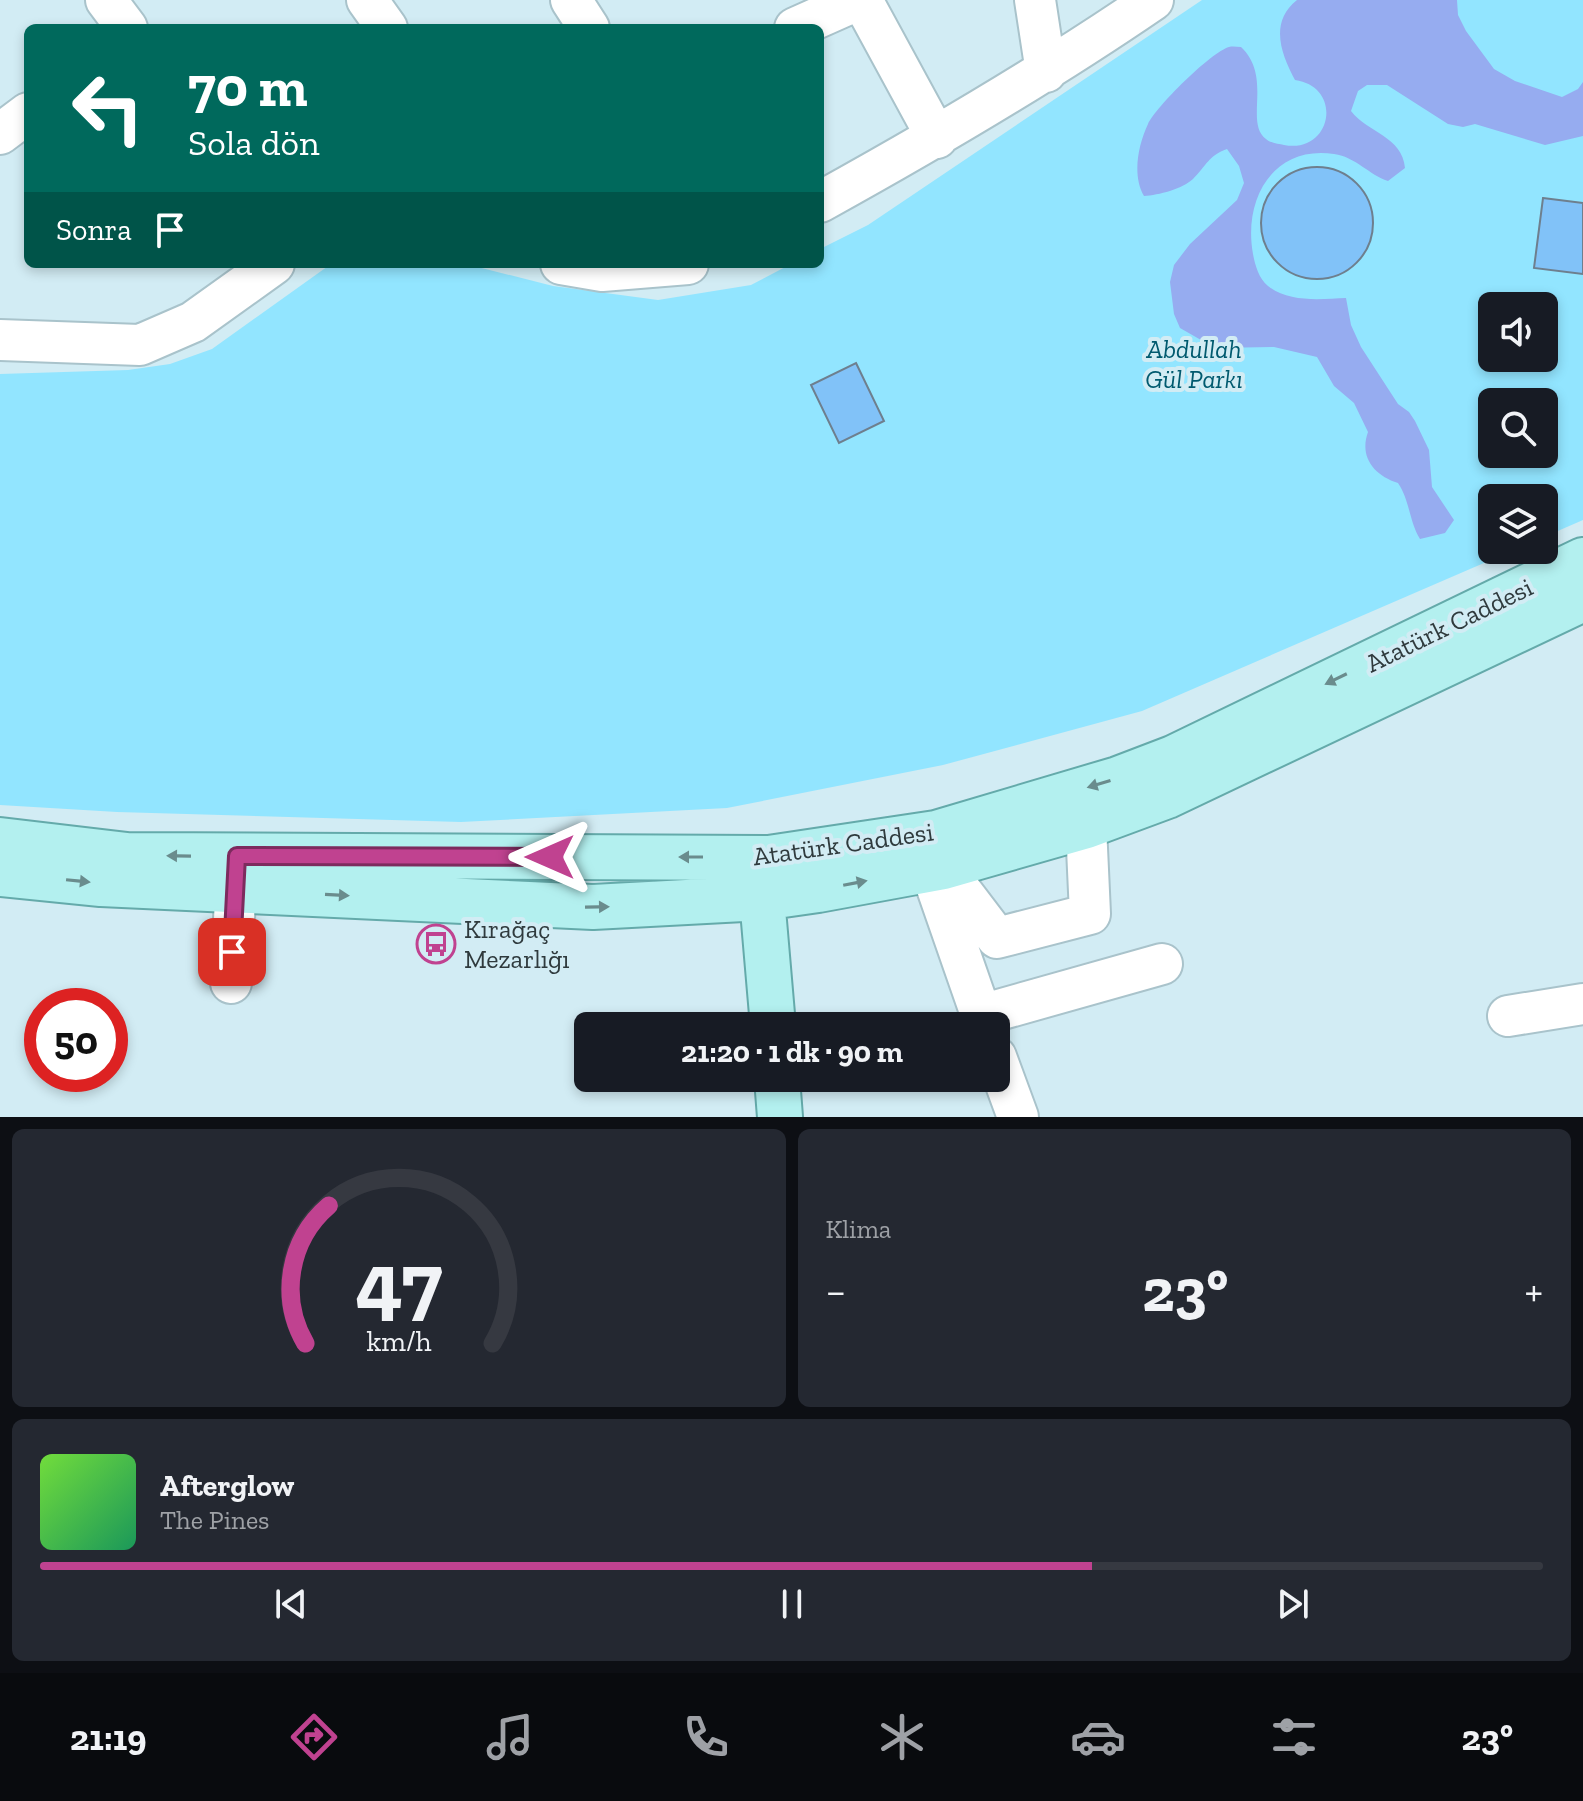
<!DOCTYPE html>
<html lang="tr">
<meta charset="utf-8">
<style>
:root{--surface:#171b24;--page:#242831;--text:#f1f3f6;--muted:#9ea1a6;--line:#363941;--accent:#c04290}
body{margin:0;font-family:"Zilla Slab",serif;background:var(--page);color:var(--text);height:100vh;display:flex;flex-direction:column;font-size:30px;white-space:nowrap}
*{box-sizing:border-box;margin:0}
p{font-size:26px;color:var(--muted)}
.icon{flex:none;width:44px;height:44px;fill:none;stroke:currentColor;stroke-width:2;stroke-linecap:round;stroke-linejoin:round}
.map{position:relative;height:1117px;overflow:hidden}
.details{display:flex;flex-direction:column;gap:12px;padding:12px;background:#0d0f14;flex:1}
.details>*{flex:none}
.guide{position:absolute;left:24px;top:24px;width:800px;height:244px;border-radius:12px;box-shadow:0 4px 12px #0003;background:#00695c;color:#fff;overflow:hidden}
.fabs{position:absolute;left:1478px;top:292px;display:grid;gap:16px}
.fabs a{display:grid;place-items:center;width:80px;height:80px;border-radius:12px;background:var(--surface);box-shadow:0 4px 12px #0003;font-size:40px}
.speed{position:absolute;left:24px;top:988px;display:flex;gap:16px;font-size:40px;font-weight:700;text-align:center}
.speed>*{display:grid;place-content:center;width:104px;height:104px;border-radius:50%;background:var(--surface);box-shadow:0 4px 12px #0003;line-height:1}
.speed .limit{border:12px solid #d22;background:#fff;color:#111}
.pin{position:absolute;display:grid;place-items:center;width:68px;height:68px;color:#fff;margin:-34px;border-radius:16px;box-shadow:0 4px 12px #0006}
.me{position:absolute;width:88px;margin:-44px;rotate:270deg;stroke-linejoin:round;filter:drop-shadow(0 0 6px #0008)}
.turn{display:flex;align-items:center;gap:28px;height:168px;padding:0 32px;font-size:36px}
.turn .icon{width:104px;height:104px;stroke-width:2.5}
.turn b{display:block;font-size:56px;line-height:68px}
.then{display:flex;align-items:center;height:76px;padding:0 32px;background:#0003;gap:16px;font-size:30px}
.big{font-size:60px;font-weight:800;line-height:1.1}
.details .tile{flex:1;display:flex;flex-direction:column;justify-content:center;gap:12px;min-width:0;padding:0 28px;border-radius:12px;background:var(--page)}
.details .dial{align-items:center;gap:0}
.dial svg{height:208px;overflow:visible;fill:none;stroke:var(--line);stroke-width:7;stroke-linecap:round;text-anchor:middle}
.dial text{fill:var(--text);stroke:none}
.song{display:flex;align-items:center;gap:24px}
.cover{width:96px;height:96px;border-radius:12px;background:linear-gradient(135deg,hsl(100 70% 55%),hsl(150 70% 35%))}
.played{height:8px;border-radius:4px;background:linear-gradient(90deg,var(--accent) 70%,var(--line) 70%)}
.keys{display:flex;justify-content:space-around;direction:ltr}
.heat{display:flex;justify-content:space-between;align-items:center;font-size:44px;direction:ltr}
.details .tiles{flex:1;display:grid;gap:12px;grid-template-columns:1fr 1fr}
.tile:last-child{grid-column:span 2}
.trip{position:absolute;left:574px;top:1012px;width:436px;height:80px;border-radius:12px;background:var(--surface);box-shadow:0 4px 12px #0003;font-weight:800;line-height:80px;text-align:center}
.dock{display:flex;height:128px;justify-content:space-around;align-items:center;background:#090b0e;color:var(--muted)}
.dock .icon{width:56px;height:56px}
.dock .active{color:var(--accent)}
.dock b{font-size:36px;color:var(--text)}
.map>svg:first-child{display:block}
.green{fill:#92e5ff;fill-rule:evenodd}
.water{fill:#96acf0}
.building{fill:#81c2f8;stroke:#6e7f8e;stroke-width:2}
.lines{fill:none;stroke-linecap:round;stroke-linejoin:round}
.minor-casing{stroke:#a9c3cb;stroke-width:44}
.major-casing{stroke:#64aaaa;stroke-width:48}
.minor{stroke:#fff;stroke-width:40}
.major{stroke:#b3f0ef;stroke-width:44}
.oneway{fill:#6a8c8d}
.route-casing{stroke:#7d2b5e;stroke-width:20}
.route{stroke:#c04290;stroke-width:14}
.labels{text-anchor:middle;stroke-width:8;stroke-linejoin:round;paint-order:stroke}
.park-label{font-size:26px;font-style:italic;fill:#005a6f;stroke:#d2ecf4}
.street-label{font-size:26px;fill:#2f3a3d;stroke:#d2ecf4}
.poi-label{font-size:26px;fill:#2f3a3d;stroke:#d2ecf4;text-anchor:start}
</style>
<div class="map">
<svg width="1583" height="1117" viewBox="0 0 1583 1117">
<rect width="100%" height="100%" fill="#d2ecf4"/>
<path class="green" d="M1202,0H1583V520L1544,537V498H1492V550H1514L1142,711L943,765L727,808L461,822L117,812L0,805V374L128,370L170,364L212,349L331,264H466L553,286L658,300L751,285L791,264H820V249L868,225ZM1492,306H1544V358H1492ZM1492,402H1544V454H1492Z"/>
<path class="water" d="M1297,0H1457L1458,15L1466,31L1494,69L1515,81L1562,97L1578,89L1583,82V136L1545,145L1475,124L1463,127L1448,124L1387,85H1367L1358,91L1351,111C1368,133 1402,136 1405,168L1388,181C1369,175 1356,157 1334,154C1273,145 1243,199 1253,254C1255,265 1259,279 1268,286C1289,303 1321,299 1346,298L1351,325L1361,347L1398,404L1409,412L1415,421L1429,450L1432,487L1454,520L1445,533L1420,539C1409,521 1410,501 1398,483C1374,475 1359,457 1368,432L1354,403L1334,386L1317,357L1274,347L1215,348L1180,328L1174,314L1170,282L1174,265L1190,244L1237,200L1244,183L1239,166L1227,149C1209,155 1206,166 1193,179C1182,189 1159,195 1144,196C1132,176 1138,145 1148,124C1156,107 1211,52 1229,47C1233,46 1237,47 1241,47C1273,77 1244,123 1266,139C1270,143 1279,144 1284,145C1332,154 1344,87 1295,80C1281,54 1269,22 1297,0Z"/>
<path class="building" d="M1261 223a56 56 0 1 1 112 0a56 56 0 1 1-112 0Z
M1543,198L1583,203V274L1534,268Z
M856,363L884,421L839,443L811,385Z"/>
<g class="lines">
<g class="minor-casing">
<path id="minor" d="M106,0L127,28
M367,0L387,28
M571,0L589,28
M862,0L937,138
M1035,0L1046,72
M795,28L858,0
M0,134L28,113
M820,202C934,139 1045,74 1153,0
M561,264L602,271L688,264
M0,340L140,345L193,322L274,264
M943,867L997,938L1090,914L1086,826
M930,868L985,1026
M231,983L237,856
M981,1015L1162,964
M1508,1016L1583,1004
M996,1057L1018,1117"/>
</g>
<g class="major-casing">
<path id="major" d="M0,840L127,855L769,858L936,833L1118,779L1173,758L1583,560
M767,868L762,898L773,1026
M0,874L101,884L593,907L762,898L818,890L943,867L1086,826L1167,796L1583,599
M777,1078L780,1117"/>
</g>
<use href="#minor" class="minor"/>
<use href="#major" class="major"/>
</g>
<defs><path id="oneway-solid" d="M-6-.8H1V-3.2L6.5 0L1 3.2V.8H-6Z" transform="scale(2)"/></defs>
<g class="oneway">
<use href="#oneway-solid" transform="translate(1336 679) rotate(154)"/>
<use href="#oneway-solid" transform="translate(1099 784) rotate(163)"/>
<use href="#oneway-solid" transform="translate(179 856) rotate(-179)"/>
<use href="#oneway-solid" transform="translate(691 857) rotate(-180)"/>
<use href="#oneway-solid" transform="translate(78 881) rotate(6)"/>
<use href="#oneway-solid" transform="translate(855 883) rotate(-11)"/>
<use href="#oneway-solid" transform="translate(337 895) rotate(3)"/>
<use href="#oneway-solid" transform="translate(597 907) rotate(-1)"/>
</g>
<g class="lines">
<g class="route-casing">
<path id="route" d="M232,952L237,856L550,857"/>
</g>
<use href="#route" class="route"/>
</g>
<defs>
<g id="bus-ring" transform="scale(2)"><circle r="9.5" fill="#d2ecf4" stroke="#c04290" stroke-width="1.5"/><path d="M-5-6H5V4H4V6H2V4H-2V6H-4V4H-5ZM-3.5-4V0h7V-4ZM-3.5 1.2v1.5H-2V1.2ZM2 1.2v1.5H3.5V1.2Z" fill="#c04290"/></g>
</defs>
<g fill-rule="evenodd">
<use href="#bus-ring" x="436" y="944"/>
</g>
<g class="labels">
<g class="park-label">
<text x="1194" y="358">Abdullah<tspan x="1194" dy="30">Gül Parkı</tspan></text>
</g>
<g class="street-label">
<text transform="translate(1449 625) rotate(-26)" y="9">Atatürk Caddesi</text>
<text transform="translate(843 844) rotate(-8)" y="9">Atatürk Caddesi</text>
</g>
<g class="poi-label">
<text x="464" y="938">Kırağaç<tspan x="464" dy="30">Mezarlığı</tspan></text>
</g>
</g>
</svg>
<div class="fabs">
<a><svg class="icon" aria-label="sound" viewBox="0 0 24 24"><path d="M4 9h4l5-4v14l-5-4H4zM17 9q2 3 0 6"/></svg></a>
<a><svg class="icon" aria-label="search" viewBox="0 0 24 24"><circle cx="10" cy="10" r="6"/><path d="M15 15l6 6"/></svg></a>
<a><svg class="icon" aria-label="layers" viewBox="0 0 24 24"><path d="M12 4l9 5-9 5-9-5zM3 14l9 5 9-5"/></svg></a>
</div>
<div class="speed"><div class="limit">50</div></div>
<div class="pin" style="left:232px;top:952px;background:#d93025"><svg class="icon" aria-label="arrive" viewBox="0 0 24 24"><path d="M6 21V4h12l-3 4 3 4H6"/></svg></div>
<svg class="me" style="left:550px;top:857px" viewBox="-20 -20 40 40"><path d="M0-17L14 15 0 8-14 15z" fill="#c04290" stroke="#fff" stroke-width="4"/></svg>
<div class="trip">21:20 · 1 dk · 90 m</div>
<div class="guide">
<div class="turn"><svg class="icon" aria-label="left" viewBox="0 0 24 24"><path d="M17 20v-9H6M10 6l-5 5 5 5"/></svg><div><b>70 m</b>Sola dön</div></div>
<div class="then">Sonra<svg class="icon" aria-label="arrive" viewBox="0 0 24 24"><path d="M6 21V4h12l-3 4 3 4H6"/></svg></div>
</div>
</div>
<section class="details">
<div class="tiles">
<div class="tile dial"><svg viewBox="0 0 100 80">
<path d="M14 69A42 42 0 1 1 86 69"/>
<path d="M14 69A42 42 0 0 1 23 16" stroke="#c04290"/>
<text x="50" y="56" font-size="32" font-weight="700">47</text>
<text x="50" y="72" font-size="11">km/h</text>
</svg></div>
<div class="tile"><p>Klima</p>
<div class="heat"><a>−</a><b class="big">23°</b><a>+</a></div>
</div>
<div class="tile">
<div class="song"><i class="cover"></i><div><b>Afterglow</b><p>The Pines</p></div></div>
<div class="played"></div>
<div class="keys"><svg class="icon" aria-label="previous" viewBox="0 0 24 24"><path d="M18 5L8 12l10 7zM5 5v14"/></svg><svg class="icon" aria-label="pause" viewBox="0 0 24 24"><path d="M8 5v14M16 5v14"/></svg><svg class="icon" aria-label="next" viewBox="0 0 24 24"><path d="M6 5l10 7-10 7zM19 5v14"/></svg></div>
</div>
</div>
</section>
<nav class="dock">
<b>21:19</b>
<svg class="icon active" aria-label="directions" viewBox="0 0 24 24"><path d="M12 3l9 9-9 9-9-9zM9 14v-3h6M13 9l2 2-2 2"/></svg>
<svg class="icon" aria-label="music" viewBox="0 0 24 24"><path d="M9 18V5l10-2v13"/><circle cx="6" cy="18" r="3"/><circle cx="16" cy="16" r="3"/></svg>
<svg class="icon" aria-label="phone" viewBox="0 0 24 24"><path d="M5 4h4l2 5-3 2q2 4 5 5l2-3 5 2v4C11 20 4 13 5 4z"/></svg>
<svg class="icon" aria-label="climate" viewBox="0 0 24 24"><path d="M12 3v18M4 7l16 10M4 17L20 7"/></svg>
<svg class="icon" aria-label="car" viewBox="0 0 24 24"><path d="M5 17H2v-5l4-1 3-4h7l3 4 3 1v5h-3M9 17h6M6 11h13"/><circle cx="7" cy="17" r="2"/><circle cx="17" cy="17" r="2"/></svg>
<svg class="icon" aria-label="filters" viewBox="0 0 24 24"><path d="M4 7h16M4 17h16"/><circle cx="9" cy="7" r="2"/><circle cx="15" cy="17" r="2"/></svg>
<b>23°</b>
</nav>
